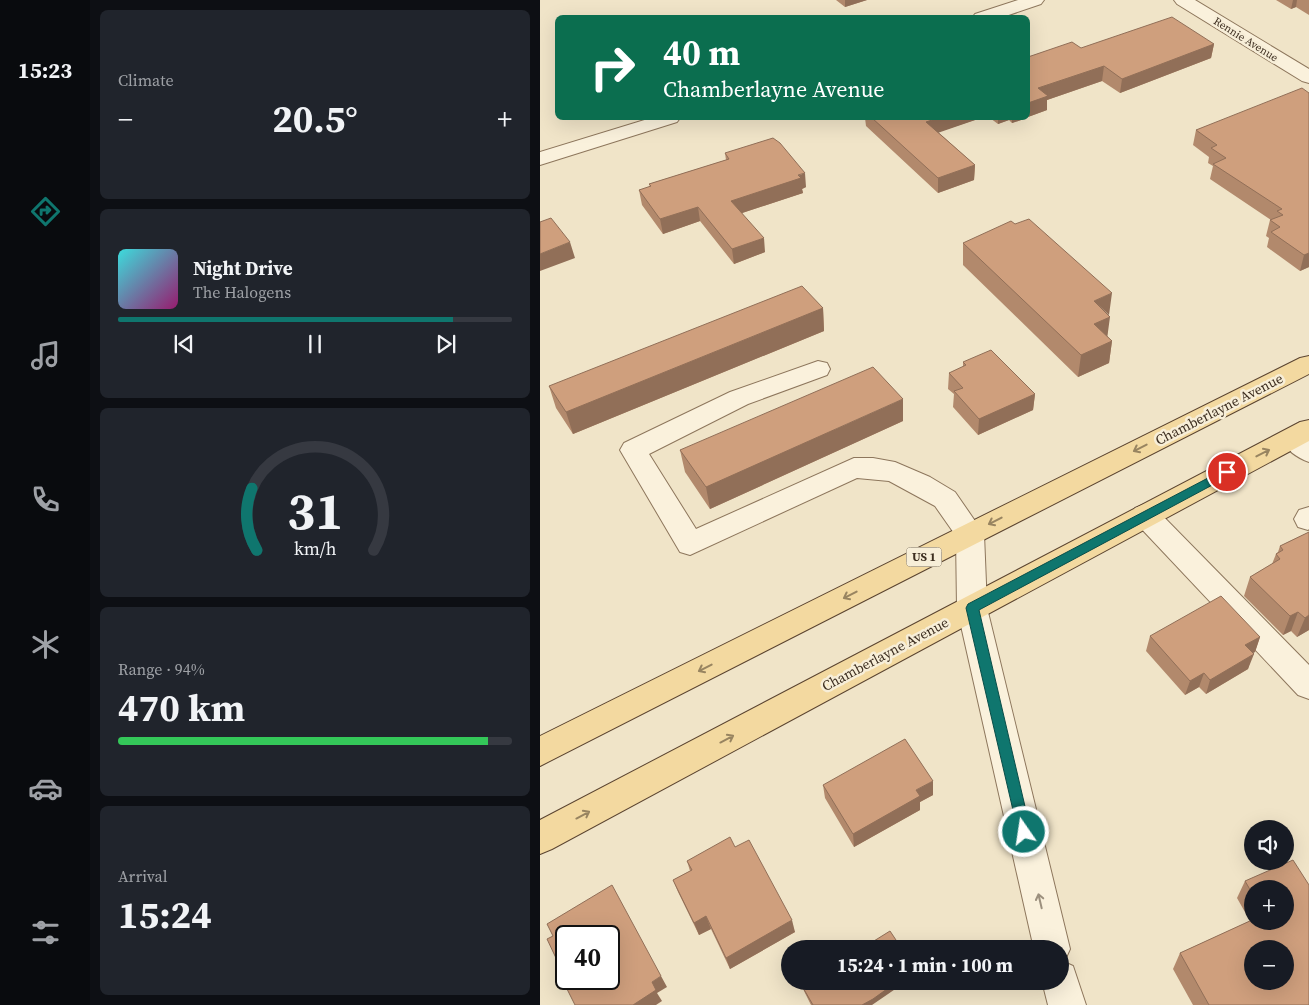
<!DOCTYPE html>
<meta charset="utf-8">
<style>
:root{--surface:#171b24;--page:#20242c;--text:#f1f3f6;--muted:#9ea1a6;--line:#363941;--accent:#0f766e}
body{margin:0;font-family:"Source Serif 4",serif;background:var(--page);color:var(--text);height:100vh;display:flex;flex-direction:column;font-size:19px;white-space:nowrap}
*{box-sizing:border-box;margin:0}
p{font-size:16px;color:var(--muted)}
.icon{flex:none;width:28px;height:28px;fill:none;stroke:currentColor;stroke-width:2;stroke-linecap:round;stroke-linejoin:round}
.map{position:relative;flex:1;overflow:hidden}
.drawer{display:flex;flex-direction:column;gap:10px;padding:10px;background:#0d0f14;width:450px}
.drawer>*{flex:none}
.banner{position:absolute;left:15px;top:15px;width:475px;height:105px;border-radius:8px;box-shadow:0 5px 20px #0002;background:#0b6e4f;color:#fff;overflow:hidden}
.buttons{position:absolute;left:704px;top:820px;display:grid;gap:10px}
.buttons a{display:grid;place-items:center;width:50px;height:50px;border-radius:50%;background:var(--surface);box-shadow:0 5px 20px #0002;font-size:25px}
.speed{position:absolute;left:15px;top:925px;display:flex;gap:10px;font-size:25px;font-weight:700;text-align:center}
.speed>*{display:grid;place-content:center;width:65px;height:65px;border-radius:50%;background:var(--surface);box-shadow:0 5px 20px #0002;line-height:1}
.speed .limit{border:2px solid #111;border-radius:8px;background:#fff;color:#111}
.pin{position:absolute;display:grid;place-items:center;width:42px;height:42px;color:#fff;margin:-21px;border:2px solid #fff;border-radius:50%;box-shadow:0 1px 5px #0007}
.me{position:absolute;width:55px;margin:-28px;rotate:347deg;stroke-linejoin:round;filter:drop-shadow(0 0 4px #0008)}
.turn{display:flex;align-items:center;gap:18px;height:105px;padding:0 25px;font-size:22px}
.turn .icon{width:65px;height:65px;stroke-width:2.5}
.turn b{display:block;font-size:35px;line-height:42px}
.big{font-size:38px;font-weight:700;line-height:1.1}
.drawer .widget{flex:1;display:flex;flex-direction:column;justify-content:center;gap:8px;min-width:0;padding:0 18px;border-radius:8px;background:var(--page)}
.drawer .dial{align-items:center;gap:0}
.dial svg{height:130px;overflow:visible;fill:none;stroke:var(--line);stroke-width:7;stroke-linecap:round;text-anchor:middle}
.dial text{fill:var(--text);stroke:none}
.song{display:flex;align-items:center;gap:15px}
.cover{width:60px;height:60px;border-radius:8px;background:linear-gradient(135deg,hsl(180 70% 55%),hsl(320 70% 35%))}
.played{height:5px;border-radius:2px;background:linear-gradient(90deg,var(--accent) 85%,var(--line) 85%)}
.keys{display:flex;justify-content:space-around;direction:ltr}
.heat{display:flex;justify-content:space-between;align-items:center;font-size:28px;direction:ltr}
.charge{height:8px;border-radius:4px;background:linear-gradient(90deg,#34c759 94%,var(--line) 0)}
.trip{position:absolute;left:241px;top:940px;width:288px;height:50px;border-radius:25px;background:var(--surface);box-shadow:0 5px 20px #0002;font-weight:700;line-height:50px;text-align:center}
main{display:flex;flex:1;min-height:0}
.tabs{display:flex;flex-direction:column;width:90px;justify-content:space-around;align-items:center;background:#090b0e;color:var(--muted)}
.tabs .icon{width:35px;height:35px}
.tabs .active{color:var(--accent)}
.tabs b{font-size:22px;color:var(--text)}
.map>svg:first-child{display:block}
.lines{fill:none;stroke-linecap:round;stroke-linejoin:round}
.minor-casing{stroke:#8d765c;stroke-width:2}
.major-casing{stroke:#5b4430;stroke-width:2}
.minor{fill:#faf1dc;fill-rule:evenodd}
.major{fill:#f3d9a0;fill-rule:evenodd}
.wall{fill:#b2896c;fill-rule:evenodd}
.shaded-wall{fill:#916f58}
.building{fill:#cf9f7d;stroke:#916f58;fill-rule:evenodd}
.oneway{stroke:#988460}
.oneway2{stroke:#9c907e}
.route{fill:#0f766e;stroke:#0a4d48}
.labels{text-anchor:middle;stroke-width:5;stroke-linejoin:round;paint-order:stroke}
.far-street-label{font-size:11px;fill:#3d2e20;stroke:#f7eed8}
.shield{fill:#f7eed8;stroke:#756857;stroke-width:1}
.shield-label{font-size:12px;font-weight:bold;fill:#3d2e20}
.street-label{font-size:14px;fill:#3d2e20;stroke:#f7eed8}
</style>
<main>
<nav class="tabs">
<b>15:23</b>
<svg class="icon active" aria-label="directions" viewBox="0 0 24 24"><path d="M12 3l9 9-9 9-9-9zM9 14v-3h6M13 9l2 2-2 2"/></svg>
<svg class="icon" aria-label="music" viewBox="0 0 24 24"><path d="M9 18V5l10-2v13"/><circle cx="6" cy="18" r="3"/><circle cx="16" cy="16" r="3"/></svg>
<svg class="icon" aria-label="phone" viewBox="0 0 24 24"><path d="M5 4h4l2 5-3 2q2 4 5 5l2-3 5 2v4C11 20 4 13 5 4z"/></svg>
<svg class="icon" aria-label="climate" viewBox="0 0 24 24"><path d="M12 3v18M4 7l16 10M4 17L20 7"/></svg>
<svg class="icon" aria-label="car" viewBox="0 0 24 24"><path d="M5 17H2v-5l4-1 3-4h7l3 4 3 1v5h-3M9 17h6M6 11h13"/><circle cx="7" cy="17" r="2"/><circle cx="17" cy="17" r="2"/></svg>
<svg class="icon" aria-label="filters" viewBox="0 0 24 24"><path d="M4 7h16M4 17h16"/><circle cx="9" cy="7" r="2"/><circle cx="15" cy="17" r="2"/></svg>
</nav>
<section class="drawer">
<div class="widget"><p>Climate</p>
<div class="heat"><a>−</a><b class="big">20.5°</b><a>+</a></div>
</div>
<div class="widget">
<div class="song"><i class="cover"></i><div><b>Night Drive</b><p>The Halogens</p></div></div>
<div class="played"></div>
<div class="keys"><svg class="icon" aria-label="previous" viewBox="0 0 24 24"><path d="M18 5L8 12l10 7zM5 5v14"/></svg><svg class="icon" aria-label="pause" viewBox="0 0 24 24"><path d="M8 5v14M16 5v14"/></svg><svg class="icon" aria-label="next" viewBox="0 0 24 24"><path d="M6 5l10 7-10 7zM19 5v14"/></svg></div>
</div>
<div class="widget dial"><svg viewBox="0 0 100 80">
<path d="M14 69A42 42 0 1 1 86 69"/>
<path d="M14 69A42 42 0 0 1 11 31" stroke="#0f766e"/>
<text x="50" y="56" font-size="32" font-weight="700">31</text>
<text x="50" y="72" font-size="11">km/h</text>
</svg></div>
<div class="widget"><p>Range · 94%</p><b class="big">470 km</b><div class="charge"></div></div>
<div class="widget"><p>Arrival</p><b class="big">15:24</b></div>
</section>
<div class="map">
<svg width="769" height="1005" viewBox="0 0 769 1005">
<rect width="100%" height="100%" fill="#f0e4c8"/>
<g class="lines">
<g class="minor-casing">
<path id="minor" d="M478,0H504L501,4L460,18H432L435,14Z
M634,0H655L769,69V83L762,81L637,4Z
M111,118H140L137,122L0,165V152Z
M278,361L287,363L290,369L287,375L208,404L109,454L156,529L314,458H333L355,462L390,477L415,492L444,534L447,608L530,949L524,962L533,966L546,1005H508L502,981H520V949H494L417,608L416,536L395,506L349,481L317,478L150,555L140,552L80,450L84,443L190,392Z
M753,429L762,431L769,437V462C757,458 746,449 740,438L744,431Z
M605,504L615,508L769,665V699L758,695L595,522L591,515L595,508Z
M769,507V529L768,530L758,527L754,519L759,510Z"/>
</g>
<g class="major-casing">
<path id="major" d="M769,356V374L0,766V736L760,358Z
M769,420V441L12,849L0,854V820L760,422Z"/>
</g>
<use href="#minor" class="minor"/>
<use href="#major" class="major"/>
</g>
<path class="wall" d="M296,0H327L305,7Z
M736,0H769V15L756,7L751,9Z
M674,44L671,58L580,93L562,81L507,100V110L488,117V57L541,48Z
M769,93V267L760,271L727,247L729,238L726,236L730,220H731L670,179L673,166L668,163L669,157L653,145L656,130Z
M325,118H441L398,132L435,165L434,180L398,193L326,126Z
M450,118H487L472,123L469,120L458,124Z
M185,153L266,187L262,189L263,193L202,213L225,252L194,264L160,221L123,234L102,205L99,190L110,187L109,184L186,160Z
M423,243L569,315L567,336L572,341L569,363L538,377L423,265Z
M283,308L284,331L33,434L16,408L9,386Z
M423,362L495,394L493,410L438,435L413,407L414,394L408,389L409,373L423,367Z
M363,421L170,509L145,472L140,450Z
M769,532V630L757,637L751,631L743,635L704,596L710,577L732,564L736,554L738,552L740,546Z
M610,636L720,637L715,652L712,653L708,669L666,694L659,687L645,695L606,651Z
M283,785L393,795L380,802V810L314,847L285,798Z
M195,847L255,932L190,969L171,929L159,935L138,892L133,880L150,871L147,861Z
M705,881L769,885V1005H653L633,969L640,953L710,921L697,898ZM712,889L745,921H712Z
M262,986L332,1005H271L264,991Z"/>
<path class="shaded-wall" d="M305,0H327L305,7Z
M753,0H757L756,7L751,9Z
M674,44L671,58L580,93L582,79Z
M564,66L562,81L507,100V110L488,117V103L498,88Z
M398,118H441L386,137V122Z
M458,118H469V120L458,124Z
M472,118H487L472,123Z
M435,165L434,180L398,193V178Z
M265,173L266,187L262,189L263,193L193,216L191,201Z
M158,207L160,221L123,234L120,219Z
M224,238L225,252L194,264L192,249Z
M30,242L35,258L0,271V254Z
M769,253V267L760,271L764,255Z
M572,293L569,315L554,301Z
M283,308L284,331L33,434L26,412Z
M570,317L567,339L554,324Z
M572,341L569,363L538,377L541,355Z
M495,394L493,410L438,435L439,419Z
M363,399V421L170,509L166,487Z
M758,612L751,631L743,635L750,616Z
M769,615V630L757,637L765,618Z
M720,637L715,652L700,660L705,645Z
M714,654L708,669L666,694L670,680Z
M664,673L659,687L645,695L650,681Z
M393,781V795L380,802V810L314,847L313,834L376,790Z
M166,916L171,929L159,935L154,923Z
M252,920L255,932L190,969L186,958Z
M121,976L127,987L117,993L122,1001L116,1005H93L112,982Z
M358,981H367L332,1005H322Z"/>
<path class="building" d="M632,17L674,44L582,79L564,66L498,88L508,96L488,103V57L532,42L541,48Z
M762,88L769,93V253L764,255L731,232L740,227L730,220L743,215L737,211L742,209L673,164L686,158L671,148L677,145L656,130Z
M332,118H398L386,122L435,165L398,178Z
M233,138L240,143L265,173L258,175L261,178L191,201L224,238L192,249L158,207L120,219L99,190L111,186L109,184L189,159L185,153Z
M11,218L30,242L0,254V222Z
M489,219L572,293L554,301L570,317L554,324L572,341L541,355L423,243L471,221L475,224Z
M262,286L283,308L26,412L9,386Z
M451,350L495,394L439,419L414,391L423,388L409,373L426,365L423,362Z
M333,367L363,399L166,487L140,450Z
M769,532V615L765,618L758,612L750,616L710,577L740,559L736,554L743,550L740,546Z
M681,596L720,637L705,645L714,654L670,680L664,673L650,681L610,636Z
M365,739L393,781L376,790L380,796L313,834L283,785Z
M190,837L195,847L209,840L252,920L186,958L166,916L154,923L133,880L152,870L147,861Z
M753,860L769,885V1005H669L640,953L712,920V921H745V889H712V893L705,881ZM712,949H745V981H712Z
M72,885L121,976L112,982L116,990L93,1005H35L21,977L24,975L7,939L13,936L7,924ZM26,936H69V979H26Z
M350,931L362,949H321Z
M269,981H358L333,999L322,1005H273L262,986Z"/>
<defs><path id="oneway-shaft" d="M-6 0H5M1.5-3L5.5 0L1.5 3" fill="none" stroke-width="1.6" stroke-linecap="round" stroke-linejoin="round" transform="scale(1.25)"/></defs>
<g class="oneway">
<use href="#oneway-shaft" transform="translate(600 448) rotate(153)"/>
<use href="#oneway-shaft" transform="translate(723 453) rotate(-27)"/>
<use href="#oneway-shaft" transform="translate(455 521) rotate(153)"/>
<use href="#oneway-shaft" transform="translate(310 595) rotate(153)"/>
<use href="#oneway-shaft" transform="translate(165 668) rotate(153)"/>
<use href="#oneway-shaft" transform="translate(187 739) rotate(-28)"/>
<use href="#oneway-shaft" transform="translate(43 815) rotate(-28)"/>
</g>
<use class="oneway2" href="#oneway-shaft" transform="translate(500 901) rotate(-103)"/>
<path class="route" d="M687,468L693,472L691,475L439,610L491,832L489,836L484,838L479,836L426,608L428,604Z"/>
<g class="labels">
<g class="far-street-label">
<text transform="translate(706 39) rotate(32)" y="4">Rennie Avenue</text>
</g>
<rect class="shield" x="366.5" y="547.5" width="35" height="19" rx="4"/>
<g class="shield-label">
<text x="384" y="561">US 1</text>
</g>
<g class="street-label">
<text transform="translate(679 409) rotate(-27)" y="5">Chamberlayne Avenue</text>
<text transform="translate(345 654) rotate(-28)" y="5">Chamberlayne Avenue</text>
</g>
</g>
</svg>
<div class="buttons">
<a><svg class="icon" aria-label="sound" viewBox="0 0 24 24"><path d="M4 9h4l5-4v14l-5-4H4zM17 9q2 3 0 6"/></svg></a>
<a>+</a>
<a>−</a>
</div>
<div class="speed"><div class="limit">40</div></div>
<div class="pin" style="left:687px;top:472px;background:#d93025"><svg class="icon" aria-label="arrive" viewBox="0 0 24 24"><path d="M6 21V4h12l-3 4 3 4H6"/></svg></div>
<svg class="me" style="left:484px;top:832px" viewBox="-20 -20 40 40"><circle r="17" fill="#0f766e" stroke="#fff" stroke-width="3"/><path d="M0-11L8 9 0 5-8 9z" fill="#fff"/></svg>
<div class="trip">15:24 · 1 min · 100 m</div>
<div class="banner">
<div class="turn"><svg class="icon" aria-label="right" viewBox="0 0 24 24"><path d="M7 20v-9h11M14 6l5 5-5 5"/></svg><div><b>40 m</b>Chamberlayne Avenue</div></div>
</div>
</div>
</main>
